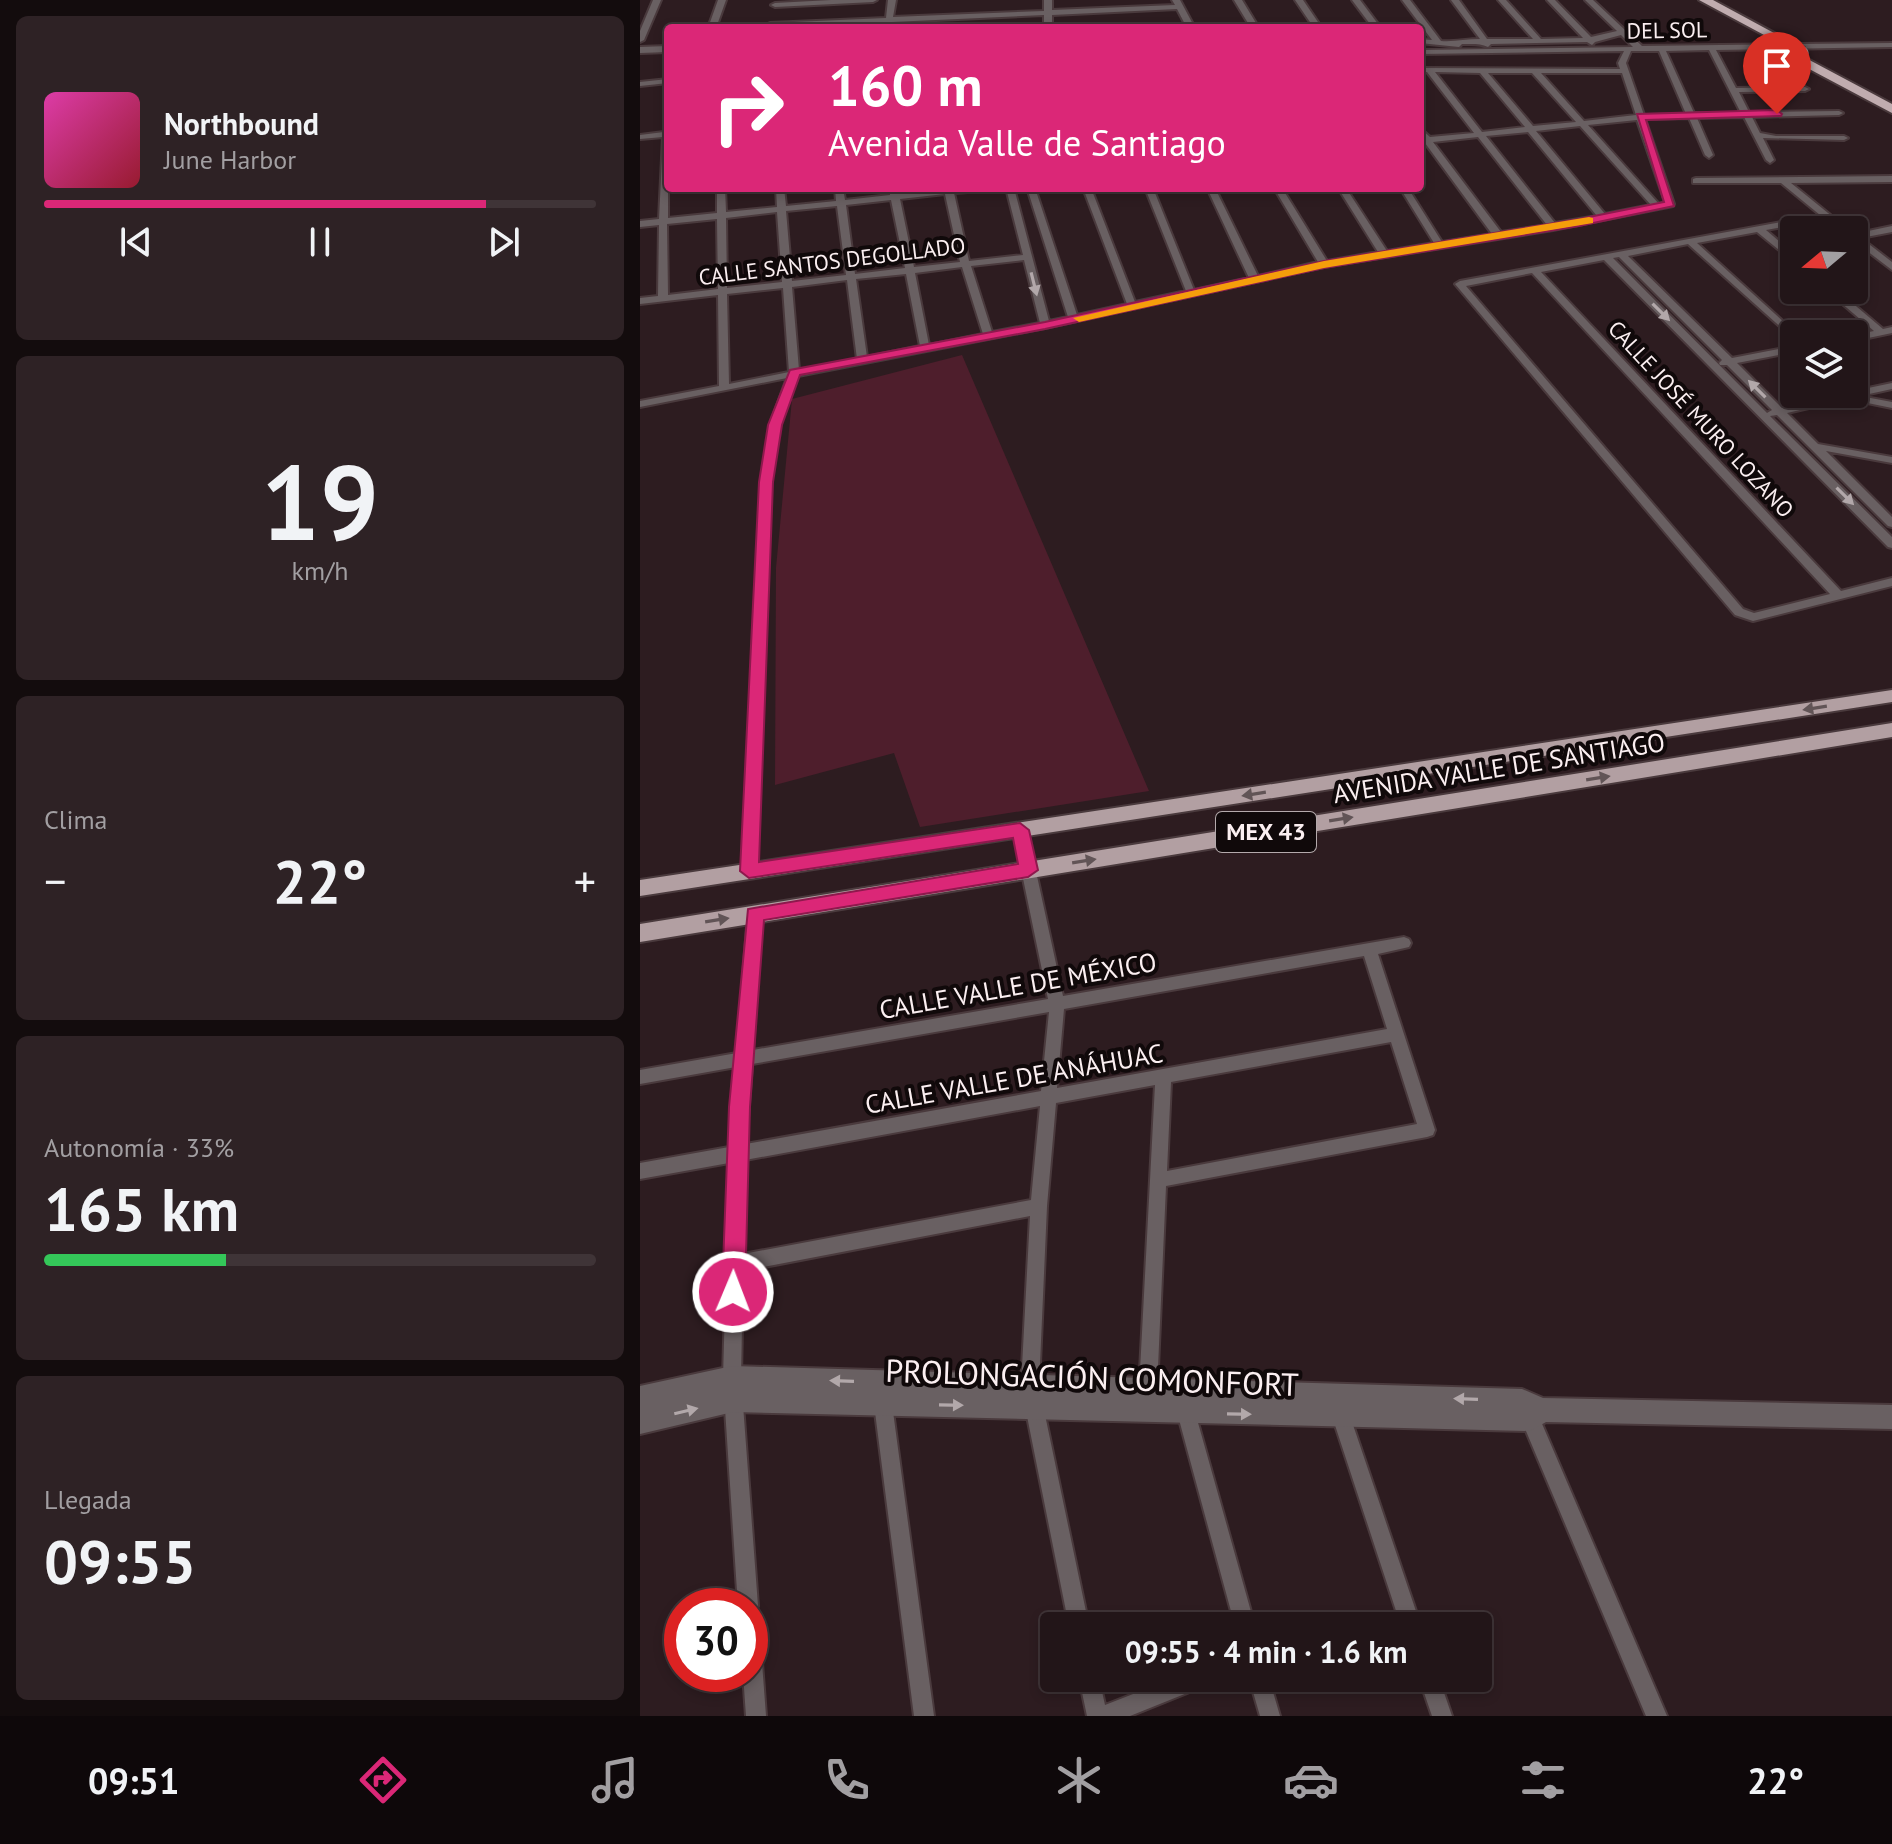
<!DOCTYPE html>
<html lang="es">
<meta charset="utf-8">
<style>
:root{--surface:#221518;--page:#2e2225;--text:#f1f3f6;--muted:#a29fa2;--line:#3f3437;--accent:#db2777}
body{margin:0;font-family:"PT Sans",sans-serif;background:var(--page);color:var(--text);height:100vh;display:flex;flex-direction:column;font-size:30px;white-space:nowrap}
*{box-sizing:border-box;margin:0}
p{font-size:26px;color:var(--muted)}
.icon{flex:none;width:44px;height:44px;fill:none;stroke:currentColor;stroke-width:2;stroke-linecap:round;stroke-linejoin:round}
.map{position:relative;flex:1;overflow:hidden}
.panel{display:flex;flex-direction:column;gap:16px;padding:16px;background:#130c0d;width:640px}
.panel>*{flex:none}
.top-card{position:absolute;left:24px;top:24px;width:760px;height:168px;border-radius:8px;box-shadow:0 4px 12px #0003,0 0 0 2px var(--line);background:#db2777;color:#fff;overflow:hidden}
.needle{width:52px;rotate:251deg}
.buttons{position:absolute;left:1140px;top:216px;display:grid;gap:16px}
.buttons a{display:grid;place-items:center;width:88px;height:88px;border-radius:8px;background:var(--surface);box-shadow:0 4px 12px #0003,0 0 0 2px var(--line);font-size:40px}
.speed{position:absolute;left:24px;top:1588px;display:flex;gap:16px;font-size:40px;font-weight:700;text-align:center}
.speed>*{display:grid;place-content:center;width:104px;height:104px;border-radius:50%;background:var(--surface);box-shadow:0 4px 12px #0003,0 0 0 2px var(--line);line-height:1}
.speed .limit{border:12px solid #d22;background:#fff;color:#111}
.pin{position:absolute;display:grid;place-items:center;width:68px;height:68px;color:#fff;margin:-82px -34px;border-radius:50% 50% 50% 0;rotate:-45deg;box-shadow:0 0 8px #0007}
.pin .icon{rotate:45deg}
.me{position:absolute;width:88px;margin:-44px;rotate:1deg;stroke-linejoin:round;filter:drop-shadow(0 0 6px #0008)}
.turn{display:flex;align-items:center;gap:28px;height:168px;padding:0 32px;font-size:36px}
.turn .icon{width:104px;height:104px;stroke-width:2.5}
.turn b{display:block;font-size:56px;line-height:68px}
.big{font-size:60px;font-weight:800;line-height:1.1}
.panel .widget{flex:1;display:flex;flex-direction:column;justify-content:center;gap:12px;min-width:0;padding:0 28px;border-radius:12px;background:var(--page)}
.panel .dial{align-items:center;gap:0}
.dial b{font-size:104px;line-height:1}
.song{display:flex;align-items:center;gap:24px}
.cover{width:96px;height:96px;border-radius:12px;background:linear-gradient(135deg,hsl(320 70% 55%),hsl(350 70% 35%))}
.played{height:8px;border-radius:4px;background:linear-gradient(90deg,var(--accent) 80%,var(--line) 80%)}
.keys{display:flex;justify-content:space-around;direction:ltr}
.heat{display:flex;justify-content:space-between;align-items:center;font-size:44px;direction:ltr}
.charge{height:12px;border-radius:6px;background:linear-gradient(90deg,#34c759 33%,var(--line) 0)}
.trip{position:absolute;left:400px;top:1612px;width:452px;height:80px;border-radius:8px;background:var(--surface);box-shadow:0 4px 12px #0003,0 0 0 2px var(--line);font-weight:800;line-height:80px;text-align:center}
.dock{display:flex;height:128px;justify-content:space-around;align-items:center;background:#0e080a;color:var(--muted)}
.dock .icon{width:56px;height:56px}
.dock .on{color:var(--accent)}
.dock b{font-size:36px;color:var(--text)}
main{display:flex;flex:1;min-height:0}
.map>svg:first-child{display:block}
.green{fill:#4e1e2c}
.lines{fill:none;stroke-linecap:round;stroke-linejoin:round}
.minor-casing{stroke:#4a3a3d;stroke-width:4}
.tertiary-casing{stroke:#4a3a3d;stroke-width:4}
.primary-casing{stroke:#4a3a3d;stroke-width:4}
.trunk-casing{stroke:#4a3a3d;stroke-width:4}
.minor{fill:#696062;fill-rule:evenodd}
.tertiary{fill:#696062;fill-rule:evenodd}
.primary{fill:#b29fa2;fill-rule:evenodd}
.trunk{fill:#c0acaf;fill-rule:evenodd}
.trunk-bridge-casing{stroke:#4a3a3d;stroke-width:15;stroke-linecap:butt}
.trunk-bridge{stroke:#c0acaf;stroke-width:13}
.oneway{fill:#b2a8aa}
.oneway2{fill:#615456}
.route{fill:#db2777;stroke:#8e194d;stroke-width:2}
.slow{fill:#f59e0b}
.labels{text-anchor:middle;stroke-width:8;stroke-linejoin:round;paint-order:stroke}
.far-street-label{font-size:22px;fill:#fbeff1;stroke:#10090a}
.shield{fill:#10090a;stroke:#b4aaac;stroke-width:2}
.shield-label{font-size:24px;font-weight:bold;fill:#fbeff1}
.street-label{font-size:26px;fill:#fbeff1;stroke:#10090a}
.near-street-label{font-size:32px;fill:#fbeff1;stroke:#10090a}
</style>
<main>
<section class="panel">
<div class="widget">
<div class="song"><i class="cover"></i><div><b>Northbound</b><p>June Harbor</p></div></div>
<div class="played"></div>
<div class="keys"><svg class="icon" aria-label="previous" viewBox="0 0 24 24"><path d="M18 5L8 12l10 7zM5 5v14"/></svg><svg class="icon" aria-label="pause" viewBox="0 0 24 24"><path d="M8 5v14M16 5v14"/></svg><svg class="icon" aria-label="next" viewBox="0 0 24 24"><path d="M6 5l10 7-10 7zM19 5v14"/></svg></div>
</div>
<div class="widget dial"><b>19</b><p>km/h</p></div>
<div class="widget"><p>Clima</p>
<div class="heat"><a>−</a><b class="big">22°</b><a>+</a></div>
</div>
<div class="widget"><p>Autonomía · 33%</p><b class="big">165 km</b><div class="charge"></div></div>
<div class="widget"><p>Llegada</p><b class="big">09:55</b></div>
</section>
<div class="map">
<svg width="1252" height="1716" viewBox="0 0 1252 1716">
<rect width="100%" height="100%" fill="#2d1c20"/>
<path class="green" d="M322,355L509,791L280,827L254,753L135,785L136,568L152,399Z"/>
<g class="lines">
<g class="minor-casing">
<path id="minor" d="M13,0H21L4,40L0,42V31Z
M78,0H86L76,28H68Z
M191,0H237L233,2L135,7L131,5L135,3Z
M248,0H256L253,17L404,11V0H412V10L535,5L532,0H540L555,28H547L537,9L412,15V28H404V15L252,22L251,28H245V22L130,27L126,25L130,23L246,18Z
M594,0H602L619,28H611Z
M655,0H663L682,28H674Z
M712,0H720L741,28H733Z
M762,0H770L801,41C814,42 826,39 840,39L811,0H819L847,39H893L858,0H866L901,39L943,38L907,0H915L951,37L977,31L945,0H953L1002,46L1252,43V47L1076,50L1096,88L1165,87L1169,89L1165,91L1099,92L1109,112L1199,111L1203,113L1199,115L1112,117L1120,133L1136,136H1204L1208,138L1204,140L1123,138L1134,160L1130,163L1126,160L1104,117L1057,118L1073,155L1069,158L1065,155L1049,118L1005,119L1034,204L1033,206L913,230L684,267L405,328L158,376L140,425L131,482L116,871L114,875H104L102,871L121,482L130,425L147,378L0,407V401L79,386L78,295L0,304V298L18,296L19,225L0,227V221L19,219L23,137L0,139V135L24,132V126L28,124V218L77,213V188H85L86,212L137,207L136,188H144L146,206L196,201L195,188H203L205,200L250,195L249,188H257L259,194L304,188H345L341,191L314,193L329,261L383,255L366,188H374L409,321L428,317L387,188H395L437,315L487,304L443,188H451L495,302L546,291L505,188H513L554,290L609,278L567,188H575L618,276L678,262L634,188H642L687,261L738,252L698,188H706L747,251L794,243L760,188H768L802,242L852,234L785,143H780V139L782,138L780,128L790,137L834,133L787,72H780V68L980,69L978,63L984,51L780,54V50L993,47L981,35L955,42L952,45L947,42L851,44L848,47C840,43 832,44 822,44L819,47L780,43V39L792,40ZM1069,50L1101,113H1054L1026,51ZM991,51H1019L1046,114L1004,115L986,63ZM795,72L840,73L885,127L842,132ZM848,73H892L936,122L893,126ZM901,73H982L996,115L944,121ZM997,120L1025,202L1019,204L948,125ZM940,126L1011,205L965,214L896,131ZM888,132L957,216L915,223L846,136ZM838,137L907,225L861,232L793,142ZM305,194L320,262L274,267L260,199ZM251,200L265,268L215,274L206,205ZM197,206L206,275L152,281L146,211ZM137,212L142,282L87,288L86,218ZM77,219L78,289L28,295L27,224ZM384,260L400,323L352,332L331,266ZM322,267L343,334L289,345L275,273ZM266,274L280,346L227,357L216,279ZM207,280L217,359L159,370L152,287ZM143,288L149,372L89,384L87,294Z
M28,79V83L0,86V82Z
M1252,176V182L1151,183L1209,230H1199L1186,219L1126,230L1154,254V262L1117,232L1057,243L1157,334H1154V339L1048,244L988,256L1092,358L1154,346V352L1097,363L1142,408L1203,394H1214V391L1252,383V389L1220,396L1252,402V408L1208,399L1147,413L1178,444L1252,457V463L1186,451L1252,517V527L1248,526L1137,415L1130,416L1252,537V548L1248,547L964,260L901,272L1201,591L1252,578V586L1113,621L1095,615L815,284L820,281L1180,215L1141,183H1053V179L1056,178ZM979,257L1082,360L1079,363L1080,365H1087L1132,410L1127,413L973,258ZM892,273L1190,594L1114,613L1103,609L826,286Z
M1252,226V232L1221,238L1252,262V270L1214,241V234Z
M1186,290H1197L1243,329L1252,327V333L1214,341V335L1234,331Z
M380,825L387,830L423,996L764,937L769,939L771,943L769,947L738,954L795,1130L793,1135L787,1137L526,1186L517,1390L514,1396L508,1399L502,1396L499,1390L515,1085L416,1103L407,1206L399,1386L449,1626H429L381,1386L390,1216L103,1271L101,1378L118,1606L115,1613L110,1615V1606H98L83,1378L89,1163L0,1179V1163L89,1147L96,1067L0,1084V1070L97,1053L108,914L110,910H120L122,914L113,1050L408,999L373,830ZM724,956L747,1029L417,1088L424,1009ZM409,1012L401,1091L106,1144L112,1064ZM751,1042L777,1124L527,1171L531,1082ZM400,1106L391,1200L103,1254L105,1160Z
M243,1395L250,1397L252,1404L294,1716H274L234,1404L236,1397Z
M546,1403L553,1405L555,1412L615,1626H595L537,1412L539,1405Z
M887,1403L894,1405L1027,1716H1006L878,1412L880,1405Z
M701,1407L708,1409L710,1416L781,1626H761L692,1416L694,1409Z
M110,1626L117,1629L120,1636L126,1716H106L103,1674H110Z
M439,1678H459L465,1705L534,1678H570L567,1685L490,1716H447Z
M609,1678H629L640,1716H620Z
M779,1678H799L812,1716H792Z"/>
</g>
<g class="tertiary-casing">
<path id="tertiary" d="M28,46V52L0,53V47Z
M92,1366L882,1389L903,1398L1252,1405V1429L906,1422L890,1431L93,1412L0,1434V1410L17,1406L0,1410V1386Z"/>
</g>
<g class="primary-casing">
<path id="primary" d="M1252,690V702L0,896V880Z
M1252,723V737L0,942V924Z"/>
</g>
<g class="trunk-casing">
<path id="trunk" d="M1059,0H1073L1149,41L1139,43Z
M1145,47L1252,104V113L1141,54L1139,51Z"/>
</g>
<use href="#minor" class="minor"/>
<use href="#tertiary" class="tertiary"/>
<use href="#primary" class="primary"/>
<use href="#trunk" class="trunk"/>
<g class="trunk-bridge-casing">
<path id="trunk-bridge" d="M1143,41L1162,53"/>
</g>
<use href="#trunk-bridge" class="trunk-bridge"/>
</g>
<defs><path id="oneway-solid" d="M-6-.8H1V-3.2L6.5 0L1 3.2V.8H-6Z" transform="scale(2)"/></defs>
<g class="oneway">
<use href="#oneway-solid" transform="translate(394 284) rotate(76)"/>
<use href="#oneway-solid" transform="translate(1021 312) rotate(45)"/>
<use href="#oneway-solid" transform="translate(1117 389) rotate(-135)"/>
<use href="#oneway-solid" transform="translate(1205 496) rotate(45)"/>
<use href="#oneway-solid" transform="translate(202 1381) rotate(-178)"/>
<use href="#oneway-solid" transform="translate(826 1399) rotate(-178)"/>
<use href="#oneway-solid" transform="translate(311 1405) rotate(1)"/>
<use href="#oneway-solid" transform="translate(46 1411) rotate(-13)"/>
<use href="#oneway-solid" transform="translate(599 1414) rotate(1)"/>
</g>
<g class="oneway2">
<use href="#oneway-solid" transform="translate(1175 708) rotate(171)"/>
<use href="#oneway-solid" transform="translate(958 778) rotate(-9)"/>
<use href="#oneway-solid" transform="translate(614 794) rotate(171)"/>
<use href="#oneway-solid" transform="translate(701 819) rotate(-9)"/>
<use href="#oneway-solid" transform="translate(444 861) rotate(-9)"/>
<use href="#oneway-solid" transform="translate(77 920) rotate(-9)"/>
</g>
<path class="route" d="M1137,110L1142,114L1141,116L1006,120L1034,206L939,226L684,268L405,329L160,375L142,425L133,482L119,862L380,823L389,830L398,870L388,877L124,920L110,1107L105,1292L101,1300L93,1304L85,1300L82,1292L89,1107L108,909L378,864L373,838L109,878L100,871L119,482L128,425L150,370L405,322L684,261L939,219L1024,202L997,114Z"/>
<path class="slow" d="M949,217L953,218V223L684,268L439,322L433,318L684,261Z"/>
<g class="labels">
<g class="far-street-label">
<text transform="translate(1027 30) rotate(-1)" y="8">DEL SOL</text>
<text transform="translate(192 261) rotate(-7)" y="8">CALLE SANTOS DEGOLLADO</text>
<text transform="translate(1061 419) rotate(47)" y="8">CALLE JOSÉ MURO LOZANO</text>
</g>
<rect class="shield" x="576" y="812" width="100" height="40" rx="6"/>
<g class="shield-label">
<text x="626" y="840">MEX 43</text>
</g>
<g class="street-label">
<text transform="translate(859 768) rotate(-9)" y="9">AVENIDA VALLE DE SANTIAGO</text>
<text transform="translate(378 986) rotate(-10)" y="9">CALLE VALLE DE MÉXICO</text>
<text transform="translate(374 1079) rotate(-10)" y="9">CALLE VALLE DE ANÁHUAC</text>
</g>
<g class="near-street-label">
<text transform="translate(452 1378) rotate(2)" y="11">PROLONGACIÓN COMONFORT</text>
</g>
</g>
</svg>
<div class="buttons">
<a><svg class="needle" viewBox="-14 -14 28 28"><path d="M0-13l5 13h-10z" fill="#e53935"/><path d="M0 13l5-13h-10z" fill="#a29fa2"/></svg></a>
<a><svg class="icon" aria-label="layers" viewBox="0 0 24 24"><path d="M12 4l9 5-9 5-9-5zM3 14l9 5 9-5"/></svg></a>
</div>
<div class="speed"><div class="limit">30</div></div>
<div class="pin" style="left:1137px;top:114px;background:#d93025"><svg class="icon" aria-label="arrive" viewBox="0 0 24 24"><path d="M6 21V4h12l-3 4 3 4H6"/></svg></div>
<svg class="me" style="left:93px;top:1292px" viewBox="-20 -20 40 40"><circle r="17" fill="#db2777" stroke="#fff" stroke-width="3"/><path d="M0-11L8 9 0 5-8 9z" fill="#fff"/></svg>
<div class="trip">09:55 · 4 min · 1.6 km</div>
<div class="top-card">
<div class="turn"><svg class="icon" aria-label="right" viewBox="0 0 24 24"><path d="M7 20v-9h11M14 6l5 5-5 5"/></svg><div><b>160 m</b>Avenida Valle de Santiago</div></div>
</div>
</div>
</main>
<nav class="dock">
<b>09:51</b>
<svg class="icon on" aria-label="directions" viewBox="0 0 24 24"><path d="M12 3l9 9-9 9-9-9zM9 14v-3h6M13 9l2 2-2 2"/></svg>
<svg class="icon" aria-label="music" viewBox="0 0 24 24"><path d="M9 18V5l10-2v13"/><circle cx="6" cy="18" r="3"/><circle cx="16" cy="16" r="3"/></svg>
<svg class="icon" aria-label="phone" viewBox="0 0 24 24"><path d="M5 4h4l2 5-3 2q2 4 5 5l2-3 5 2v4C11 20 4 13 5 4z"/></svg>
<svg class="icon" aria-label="climate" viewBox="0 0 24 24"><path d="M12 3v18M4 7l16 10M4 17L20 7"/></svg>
<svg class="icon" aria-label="car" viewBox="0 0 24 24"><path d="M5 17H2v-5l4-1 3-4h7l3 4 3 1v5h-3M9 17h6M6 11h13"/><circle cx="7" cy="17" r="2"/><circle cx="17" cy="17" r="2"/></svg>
<svg class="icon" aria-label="filters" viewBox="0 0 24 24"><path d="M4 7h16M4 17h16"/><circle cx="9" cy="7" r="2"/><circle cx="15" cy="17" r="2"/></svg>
<b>22°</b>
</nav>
